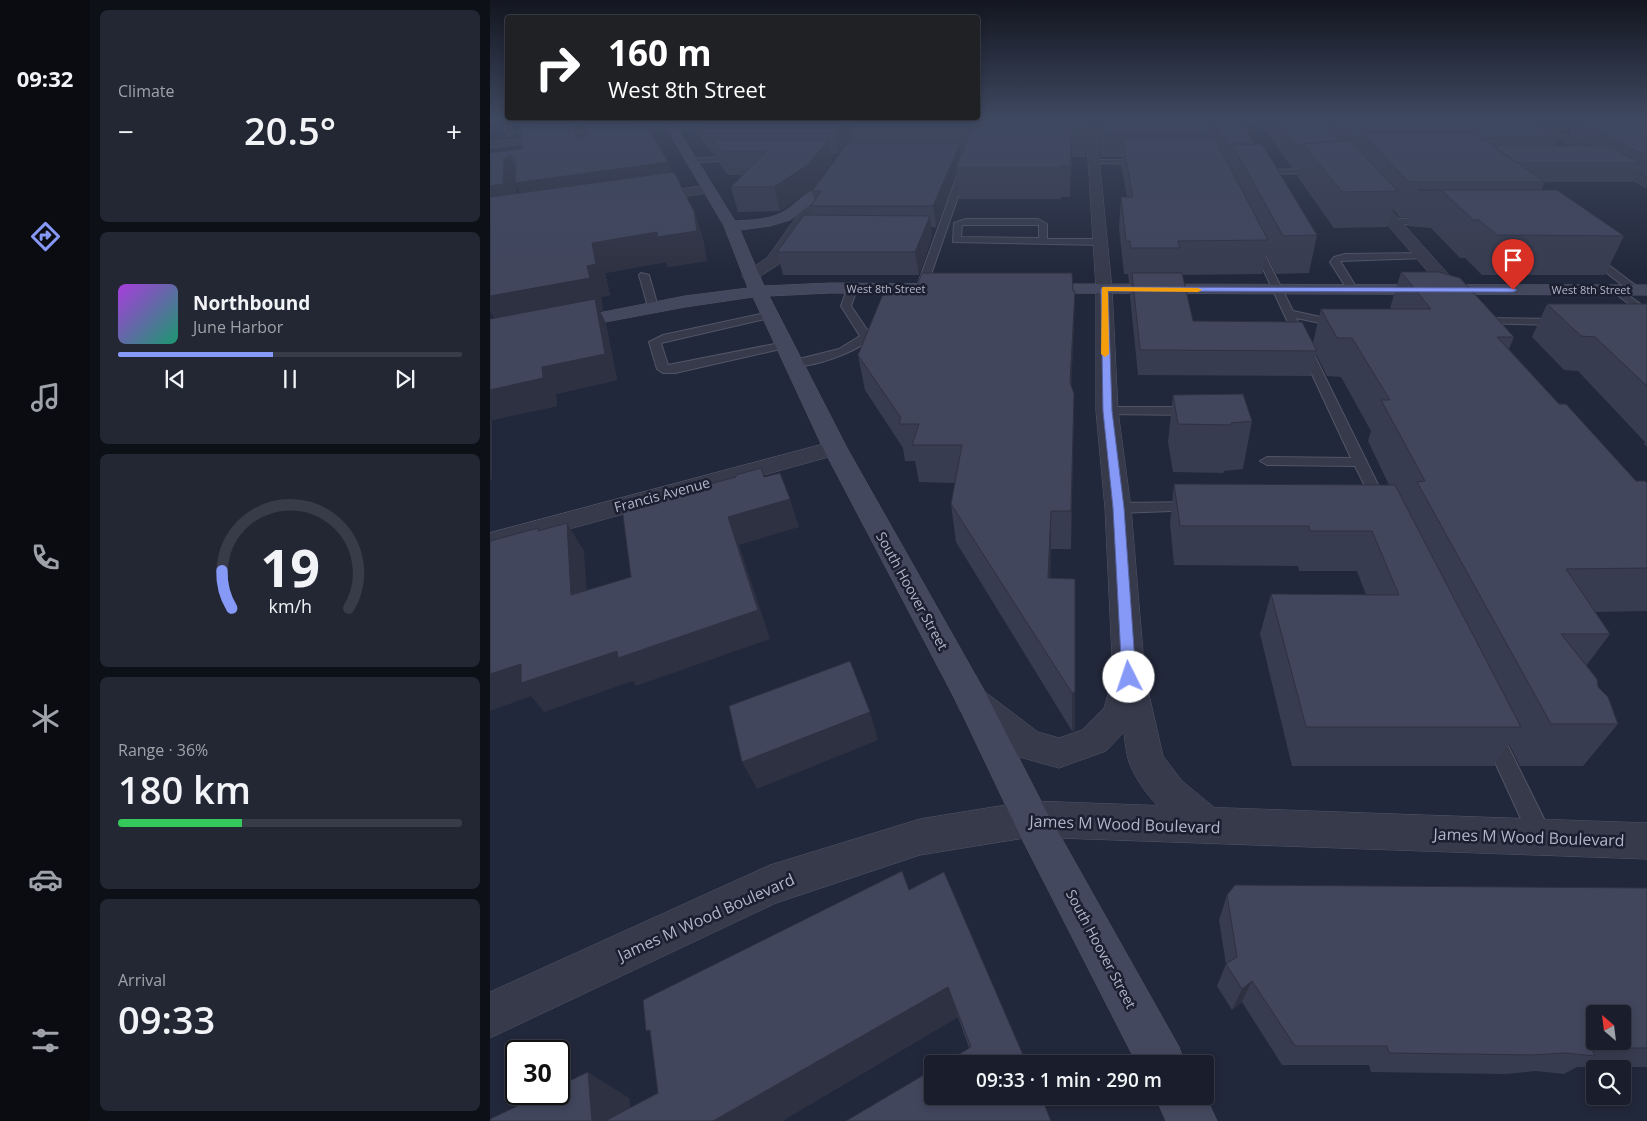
<!DOCTYPE html>
<meta charset="utf-8">
<style>
:root{--surface:#1a1e2c;--page:#232734;--text:#f1f3f6;--muted:#9fa2a9;--line:#383c48;--accent:#8699f7}
body{margin:0;font-family:"Open Sans",sans-serif;background:var(--page);color:var(--text);height:100vh;display:flex;flex-direction:column;font-size:19px;white-space:nowrap}
*{box-sizing:border-box;margin:0}
p{font-size:16px;color:var(--muted)}
.icon{flex:none;width:28px;height:28px;fill:none;stroke:currentColor;stroke-width:2;stroke-linecap:round;stroke-linejoin:round}
.map{position:relative;flex:1;overflow:hidden}
.side{display:flex;flex-direction:column;gap:10px;padding:10px;background:#0e1018;width:400px}
.side>*{flex:none}
.top-card{position:absolute;left:15px;top:15px;width:475px;height:105px;border-radius:5px;box-shadow:0 2px 8px #0003,0 0 0 1px var(--line);background:#202124;color:#fff;overflow:hidden}
.needle{width:32px;rotate:332deg}
.buttons{position:absolute;left:1096px;top:1005px;display:grid;gap:10px}
.buttons a{display:grid;place-items:center;width:45px;height:45px;border-radius:5px;background:var(--surface);box-shadow:0 2px 8px #0003,0 0 0 1px var(--line);font-size:25px}
.speed{position:absolute;left:15px;top:1040px;display:flex;gap:10px;font-size:25px;font-weight:700;text-align:center}
.speed>*{display:grid;place-content:center;width:65px;height:65px;border-radius:50%;background:var(--surface);box-shadow:0 2px 8px #0003,0 0 0 1px var(--line);line-height:1}
.speed .limit{border:2px solid #111;border-radius:8px;background:#fff;color:#111}
.pin{position:absolute;display:grid;place-items:center;width:42px;height:42px;color:#fff;margin:-51px -21px;border-radius:50% 50% 50% 0;rotate:-45deg;box-shadow:0 0 5px #0007}
.pin .icon{rotate:45deg}
.me{position:absolute;width:55px;margin:-28px;rotate:356deg;stroke-linejoin:round;filter:drop-shadow(0 0 4px #0008)}
.turn{display:flex;align-items:center;gap:18px;height:105px;padding:0 20px;font-size:22px}
.turn .icon{width:65px;height:65px;stroke-width:2.5}
.turn b{display:block;font-size:35px;line-height:42px}
.big{font-size:38px;font-weight:600;line-height:1.1}
.side .card{flex:1;display:flex;flex-direction:column;justify-content:center;gap:8px;min-width:0;padding:0 18px;border-radius:8px;background:var(--page)}
.side .dial{align-items:center;gap:0}
.dial svg{height:130px;overflow:visible;fill:none;stroke:var(--line);stroke-width:7;stroke-linecap:round;text-anchor:middle}
.dial text{fill:var(--text);stroke:none}
.song{display:flex;align-items:center;gap:15px}
.cover{width:60px;height:60px;border-radius:8px;background:linear-gradient(135deg,hsl(280 70% 55%),hsl(160 70% 35%))}
.played{height:5px;border-radius:2px;background:linear-gradient(90deg,var(--accent) 45%,var(--line) 45%)}
.keys{display:flex;justify-content:space-around;direction:ltr}
.heat{display:flex;justify-content:space-between;align-items:center;font-size:28px;direction:ltr}
.charge{height:8px;border-radius:4px;background:linear-gradient(90deg,#34c759 36%,var(--line) 0)}
.trip{position:absolute;left:434px;top:1055px;width:290px;height:50px;border-radius:5px;background:var(--surface);box-shadow:0 2px 8px #0003,0 0 0 1px var(--line);font-weight:600;line-height:50px;text-align:center}
main{display:flex;flex:1;min-height:0}
.dock{display:flex;flex-direction:column;width:90px;justify-content:space-around;align-items:center;background:#0a0c12;color:var(--muted)}
.dock .icon{width:35px;height:35px}
.dock .selected{color:var(--accent)}
.dock b{font-size:22px;color:var(--text)}
.map>svg:first-child{display:block}
.lines{fill:none;stroke-linecap:round;stroke-linejoin:round}
.service-casing{stroke:#515566;stroke-width:2}
.minor-casing{stroke:#515566;stroke-width:1}
.tertiary-casing{stroke:#515566;stroke-width:1}
.secondary-casing{stroke:#515566;stroke-width:1}
.service{fill:#363a4b;fill-rule:evenodd}
.minor{fill:#363a4b;fill-rule:evenodd}
.tertiary{fill:#363a4b;fill-rule:evenodd}
.secondary{fill:#44485e;fill-rule:evenodd}
.wall{fill:#383c50;fill-rule:evenodd}
.shaded-wall{fill:#2e3141}
.building{fill:#41465d;stroke:#2e3141;fill-rule:evenodd}
.route{fill:#8699f7;stroke:#5763a1}
.slow{fill:#f59e0b}
.labels{text-anchor:middle;stroke-width:5;stroke-linejoin:round;paint-order:stroke}
.far-street-label{font-size:11px;fill:#b2b5c7;stroke:#1b1f30}
.street-label{font-size:14px;fill:#b2b5c7;stroke:#1b1f30}
.near-street-label{font-size:16px;fill:#b2b5c7;stroke:#1b1f30}
</style>
<main>
<nav class="dock">
<b>09:32</b>
<svg class="icon selected" aria-label="directions" viewBox="0 0 24 24"><path d="M12 3l9 9-9 9-9-9zM9 14v-3h6M13 9l2 2-2 2"/></svg>
<svg class="icon" aria-label="music" viewBox="0 0 24 24"><path d="M9 18V5l10-2v13"/><circle cx="6" cy="18" r="3"/><circle cx="16" cy="16" r="3"/></svg>
<svg class="icon" aria-label="phone" viewBox="0 0 24 24"><path d="M5 4h4l2 5-3 2q2 4 5 5l2-3 5 2v4C11 20 4 13 5 4z"/></svg>
<svg class="icon" aria-label="climate" viewBox="0 0 24 24"><path d="M12 3v18M4 7l16 10M4 17L20 7"/></svg>
<svg class="icon" aria-label="car" viewBox="0 0 24 24"><path d="M5 17H2v-5l4-1 3-4h7l3 4 3 1v5h-3M9 17h6M6 11h13"/><circle cx="7" cy="17" r="2"/><circle cx="17" cy="17" r="2"/></svg>
<svg class="icon" aria-label="filters" viewBox="0 0 24 24"><path d="M4 7h16M4 17h16"/><circle cx="9" cy="7" r="2"/><circle cx="15" cy="17" r="2"/></svg>
</nav>
<section class="side">
<div class="card"><p>Climate</p>
<div class="heat"><a>−</a><b class="big">20.5°</b><a>+</a></div>
</div>
<div class="card">
<div class="song"><i class="cover"></i><div><b>Northbound</b><p>June Harbor</p></div></div>
<div class="played"></div>
<div class="keys"><svg class="icon" aria-label="previous" viewBox="0 0 24 24"><path d="M18 5L8 12l10 7zM5 5v14"/></svg><svg class="icon" aria-label="pause" viewBox="0 0 24 24"><path d="M8 5v14M16 5v14"/></svg><svg class="icon" aria-label="next" viewBox="0 0 24 24"><path d="M6 5l10 7-10 7zM19 5v14"/></svg></div>
</div>
<div class="card dial"><svg viewBox="0 0 100 80">
<path d="M14 69A42 42 0 1 1 86 69"/>
<path d="M14 69A42 42 0 0 1 8 46" stroke="#8699f7"/>
<text x="50" y="56" font-size="32" font-weight="700">19</text>
<text x="50" y="72" font-size="11">km/h</text>
</svg></div>
<div class="card"><p>Range · 36%</p><b class="big">180 km</b><div class="charge"></div></div>
<div class="card"><p>Arrival</p><b class="big">09:33</b></div>
</section>
<div class="map">
<svg width="1157" height="1121" viewBox="0 0 1157 1121">
<rect width="100%" height="100%" fill="#22283b"/>
<g class="lines">
<g class="service-casing">
<path id="service" d="M0,119H20L22,133L19,135L16,133L15,122L0,123Z
M248,156L250,159L200,163L196,161L200,159Z
M604,160H652L656,162L652,164L602,163Z
M475,163L479,165L436,289L427,291L426,289L471,165Z
M829,169L832,173L766,174L762,172L766,170Z
M940,218L944,221L943,223L904,225L900,222L904,219Z
M476,219H548L557,224V239H610L614,242L610,245L463,242L464,223ZM472,225H549V238L471,237Z
M762,241L769,243L803,311L854,322L855,324L850,327L806,318L898,505L896,508H886L865,466L777,465L770,461L777,457L861,458L761,243Z
M932,253L937,256L935,258L850,261L868,290L863,293L859,292L840,262L844,257L855,254Z
M1098,254H1104L1149,288V292H1141L1098,258Z
M151,273L159,275L168,307L167,309H159L158,307L149,275Z
M362,286L367,289L361,306L382,337L380,339C366,352 319,370 301,365V361L349,349L370,336L351,306L357,289Z
M1127,287L1157,309V317L1123,292V288Z
M280,312L284,313V317L171,343L178,365L295,342L301,345L299,347L185,373H173L167,369L159,342L173,335Z
M990,318L1070,319L1075,322L1070,325L986,323V319Z
M617,407H703L709,411L703,415L612,414L611,411L612,408Z
M703,502L708,504L711,507L708,510L628,513L620,508L628,503Z
M1003,727L1010,730L1059,829L1062,837L1059,845L1051,848L1043,845L993,736L996,730Z"/>
</g>
<g class="minor-casing">
<path id="minor" d="M601,123L606,126L622,289L628,411L641,508L655,677L673,756L692,781L731,813L737,826L731,839L718,844C689,832 650,793 639,762C636,753 635,742 634,732L616,751L569,768L526,756L471,712L466,702L471,692L483,688L495,692L548,732L569,738L592,730L614,708L623,678L615,508L606,411V289L596,126Z
M1054,123L1157,179V188L1050,128L1049,126Z
M218,185L223,186L224,189L223,192L158,202L151,198L158,194Z
M876,187L881,188L977,295L980,299L977,303H965L871,194L869,191Z
M345,441L353,443L357,448L353,453L0,551V533Z"/>
</g>
<g class="tertiary-casing">
<path id="tertiary" d="M360,118H370L376,131L361,158L289,264L266,279H254L252,276L254,273L277,258L349,157L366,131Z
M240,122L245,125L244,127L153,131L0,148V142L153,125Z
M558,123H645L650,126L645,129L554,128L553,126Z
M730,123H812L817,126L812,129L726,128L725,126Z
M1010,123H1157V129L1006,128L1005,126Z
M541,801L1157,823V859L541,837L430,855L286,903L0,1038V992L280,865L430,819Z"/>
</g>
<g class="secondary-casing">
<path id="secondary" d="M171,118H181L245,221C261,220 277,220 291,213C305,207 319,185 335,189L337,192L300,220L280,226L250,230L274,286L340,283L464,284L470,285L472,289L470,293L464,294L340,293L279,296L357,448L495,692L554,807L689,1047L695,1064H647L528,831L468,705L333,448L263,297L195,307L78,329L72,328L69,324L72,320L78,319L195,296L258,288L234,226Z
M545,284L1157,285V295L539,293L537,289L539,285Z
M715,1095L727,1121H676L665,1096Z"/>
</g>
<use href="#service" class="service"/>
<use href="#minor" class="minor"/>
<use href="#tertiary" class="tertiary"/>
<use href="#secondary" class="secondary"/>
</g>
<path class="wall" d="M200,118H361L362,123L365,118H714L716,122L717,118H1033L1069,138L1066,146H1100L1079,135L1085,120H1157V177L1147,172L1142,182H1055L1051,190L1134,236L1115,275H992L975,258H970L941,228L917,226L920,217H909L903,209L897,227L844,228L807,176L809,168H802L775,130L777,121H768L766,130L759,135L765,144L827,235L819,273L786,274L776,254L772,274L692,275L703,321L823,343L831,309H902L900,308L911,272L1024,337L1019,349L1069,404L1146,481L1157,483V611L1105,612L1120,634L1096,666L1128,724L1093,766H1030L1019,744L1004,766H802L770,634L781,594L876,595L867,571H809L808,566L684,565L680,523L684,484L899,485L878,441L881,431L851,377L837,376L826,354L821,376L648,375L640,296L641,283H639L638,274H634L629,228L631,197H637L631,165L632,157H611L608,130L609,120H596V157H582L580,197H571V199H469L467,174L446,227H441L442,237L429,275H293L287,252L323,215L321,206L325,201L322,191L364,144L362,134L348,154H341L342,162L324,188L290,211L248,212L241,187L253,175H238L228,162L226,154H223L204,130ZM832,121H836L835,125Z
M150,119L178,162L182,173L204,211L213,239L217,261L178,267L176,262L115,273L120,295L111,297L113,310L110,311L116,324L127,380L66,394L67,406L2,420L4,318L0,311V153L32,149L31,122ZM94,130L96,136L94,139L89,137L86,131ZM26,184L30,193H26Z
M1057,304H1157V447L1154,444L1155,442L1088,371L1074,370L1042,337Z
M584,323L581,387L584,394L581,549H561L560,578L585,579V730L582,731L466,542L461,504L465,483L429,482L425,461H415L413,448L375,390L368,355Z
M683,395L762,421L753,469L734,471L733,473L683,472L678,442Z
M1157,888V1067H1087L1074,1074L1046,1071L1016,1074L881,1072L879,1065H792L752,1002L742,1010L727,986L736,964L729,920L737,895Z
M419,890L537,1064L479,1048L468,1017L292,1121H0L139,1098L140,1108L168,1093Z"/>
<path class="shaded-wall" d="M33,118H149L151,124L86,131L90,140L40,135Z
M355,118H361L363,126H360L362,134L348,154L344,133Z
M757,118H768L766,130L748,141L751,121Z
M582,129V157L580,197V166Z
M338,140L342,162L324,188L290,211L284,187Z
M470,144L471,162L466,168L467,174L446,227L443,206Z
M20,155L31,180L178,162L187,188L38,210L26,184V211L0,216V186L14,159Z
M204,211L213,239L217,261L178,267L176,262L115,273L120,295L111,297L113,310L110,311L116,324L127,380L66,394L67,406L2,420L0,416V390L10,329L0,311V292L97,266L102,243Z
M440,216L442,237L429,275L425,252Z
M585,291L584,323L580,417V382Z
M584,394L583,430L581,549V511Z
M0,417L2,421V479L0,480Z
M300,499L309,527L249,545L280,639L146,686L143,681L54,712L41,696L0,711V674L238,517Z
M561,511V549L559,617L558,578Z
M77,523L94,551L99,624L81,595Z
M585,692V730L582,731V693Z
M380,712L388,740L267,789L252,762Z
M762,981L752,1002L742,1010L752,989Z
M458,987L468,1017L292,1121H223Z
M98,1072L139,1098L142,1121H102Z"/>
<path class="building" d="M74,118H81L87,137L94,139L96,136L90,118H143V122L153,118L178,162L25,183L26,159L20,155L14,159L13,184L0,186V153L32,149L31,122Z
M204,118H355L344,133H216Z
M365,118H596V129H582L580,166H571V168H466L481,130L477,126H360Z
M610,118H714L722,133L718,132L612,131Z
M721,118H757L751,121L765,144H742V146H737Z
M785,118H829L850,141L813,144V145H806Z
M841,118H1033L1069,138H991L983,132H870L868,137H860Z
M1085,120H1157V156Z
M870,132H983L1055,182H919Z
M724,136L778,240L688,241L690,248H641L640,241H636L631,197H643L632,138L718,139Z
M222,140H338L319,164L284,187H241L276,152H232Z
M859,140L908,191L852,192L813,144Z
M357,144H470L443,206H321L331,191H322Z
M742,144H772L827,235L793,236Z
M1002,146H1118L1151,163H1027Z
M184,172L204,211L207,231L167,237V232L102,243L106,264L97,266L100,278L0,296V197Z
M928,190H1067L1134,236L1007,235L989,220H983L953,191Z
M314,215L440,216L425,252H287Z
M911,272H949L970,278L1024,337H1007L1069,404H1076L1146,481H1155L1157,483V568L1076,569L1120,634H1071L1107,679L1108,687L1118,697L1128,724H1061L927,482L935,481L891,400H900L862,338H847L831,309H941Z
M432,273H582L583,291H585L580,382L584,394L581,511H561L558,578L585,579V692L582,693L461,504L472,445H422L429,424H409L411,418L368,355L393,294L424,293Z
M642,273H692L703,321L812,322L827,351L650,350Z
M105,299L115,354L52,367L53,378L0,390V319Z
M1057,304H1157V386L1105,337L1091,336Z
M753,394L762,421L741,423L742,425L688,424L683,395Z
M271,468L274,477L290,473L300,499L238,517L268,610L128,658L127,651L31,683V664L0,674V541L48,528V531L77,523L81,595L141,577L132,508L246,477V475Z
M684,484L905,485L1031,727H816L781,594L909,595L882,531H820L819,526H690Z
M360,661L380,712L252,762L239,706Z
M412,871L419,890L454,872L537,1064H453L481,1047L458,987L223,1121H115L168,1093L160,1030L156,1031L153,1000Z
M745,885L1157,888V1048H1101L1105,1056L1075,1053L1043,1055L899,1053L897,1046H805L762,981L752,989L736,964L747,957L737,895ZM1105,1014H1132V1041H1105Z
M442,1070V1096H551L561,1121H356Z
M98,1072L102,1121H0V1119L53,1094H69V1086Z"/>
<linearGradient id="sky" x2="0" y2="1"><stop stop-color="#131620"/><stop offset="0.43" stop-color="#3e4860"/><stop offset="1" stop-color="#3e4860" stop-opacity="0"/></linearGradient>
<rect width="1157" height="275" fill="url(#sky)"/>
<path class="route" d="M614,287L1023,288L1027,290L1023,292L618,291L622,411L634,508L646,677L639,683L632,677L623,508L613,411L611,289Z"/>
<path class="slow" d="M612,287L708,288L712,290L708,292L618,291L619,354L615,357L611,354Z"/>
<g class="labels">
<g class="far-street-label">
<text x="396" y="293">West 8th Street</text>
<text x="1101" y="294">West 8th Street</text>
</g>
<g class="street-label">
<text transform="translate(172 495) rotate(-15)" y="5">Francis Avenue</text>
<text transform="translate(422 591) rotate(61)" y="5">South Hoover Street</text>
<text transform="translate(611 949) rotate(62)" y="5">South Hoover Street</text>
</g>
<g class="near-street-label">
<text transform="translate(635 824) rotate(2)" y="6">James M Wood Boulevard</text>
<text transform="translate(1039 837) rotate(2)" y="6">James M Wood Boulevard</text>
<text transform="translate(216 917) rotate(-24)" y="6">James M Wood Boulevard</text>
</g>
</g>
</svg>
<div class="buttons">
<a><svg class="needle" viewBox="-14 -14 28 28"><path d="M0-13l5 13h-10z" fill="#e53935"/><path d="M0 13l5-13h-10z" fill="#9fa2a9"/></svg></a>
<a><svg class="icon" aria-label="search" viewBox="0 0 24 24"><circle cx="10" cy="10" r="6"/><path d="M15 15l6 6"/></svg></a>
</div>
<div class="speed"><div class="limit">30</div></div>
<div class="pin" style="left:1023px;top:290px;background:#d93025"><svg class="icon" aria-label="arrive" viewBox="0 0 24 24"><path d="M6 21V4h12l-3 4 3 4H6"/></svg></div>
<svg class="me" style="left:639px;top:677px" viewBox="-20 -20 40 40"><circle r="19" fill="#fff"/><path d="M0-13L10 11 0 6-10 11z" fill="#8699f7"/></svg>
<div class="trip">09:33 · 1 min · 290 m</div>
<div class="top-card">
<div class="turn"><svg class="icon" aria-label="right" viewBox="0 0 24 24"><path d="M7 20v-9h11M14 6l5 5-5 5"/></svg><div><b>160 m</b>West 8th Street</div></div>
</div>
</div>
</main>
